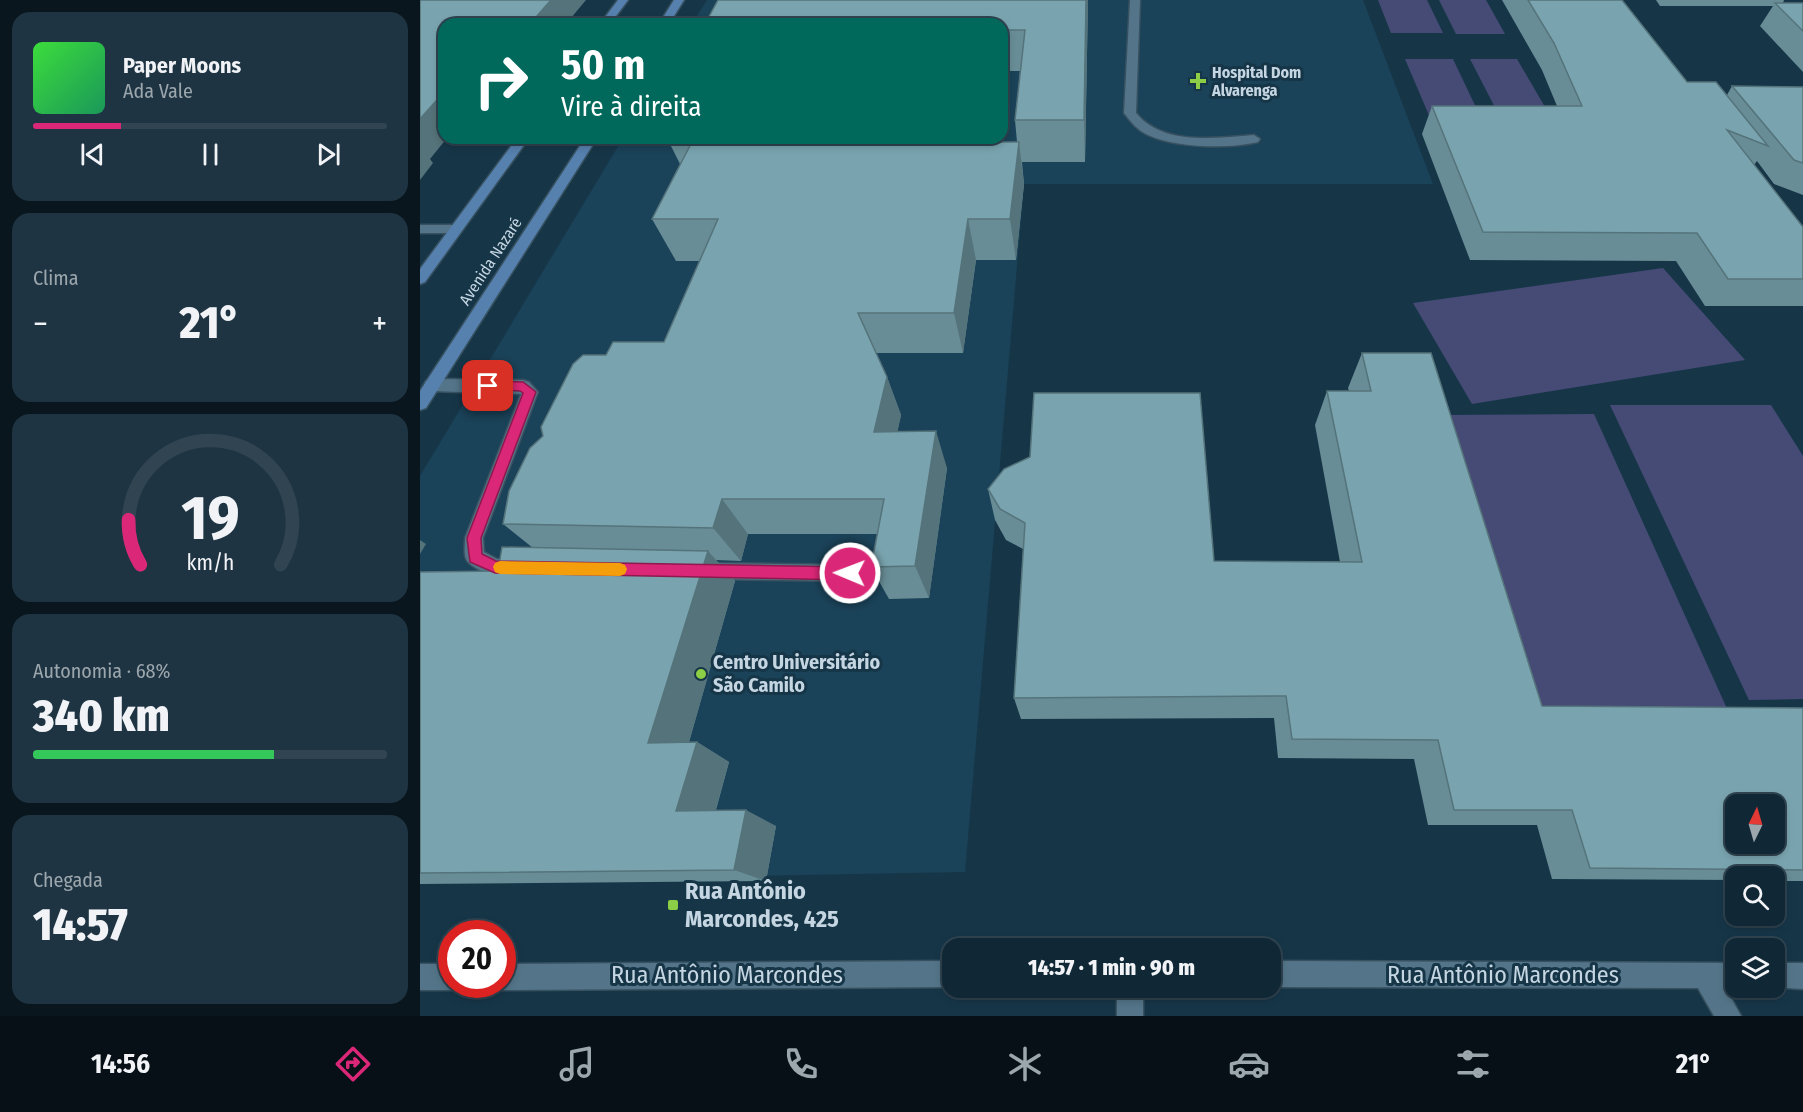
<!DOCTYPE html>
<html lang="pt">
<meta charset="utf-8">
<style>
:root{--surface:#102836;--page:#1e3442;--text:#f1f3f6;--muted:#9ca6ad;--line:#304451;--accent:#db2777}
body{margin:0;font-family:"Fira Sans Condensed",sans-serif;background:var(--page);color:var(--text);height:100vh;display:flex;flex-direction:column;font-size:22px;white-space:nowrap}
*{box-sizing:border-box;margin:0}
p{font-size:20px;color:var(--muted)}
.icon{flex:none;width:33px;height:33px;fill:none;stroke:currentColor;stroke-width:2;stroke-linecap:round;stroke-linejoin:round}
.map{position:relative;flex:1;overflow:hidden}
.details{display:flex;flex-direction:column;gap:12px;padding:12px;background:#09161e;width:420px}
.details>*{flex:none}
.hud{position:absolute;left:18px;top:18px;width:570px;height:126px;border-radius:18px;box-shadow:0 3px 9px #0003,0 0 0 2px var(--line);background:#00695c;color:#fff;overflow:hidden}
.needle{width:39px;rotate:5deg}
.fabs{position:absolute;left:1305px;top:794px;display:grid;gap:12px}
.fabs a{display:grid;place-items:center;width:60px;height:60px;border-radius:12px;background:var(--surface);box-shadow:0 3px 9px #0003,0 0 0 2px var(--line);font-size:30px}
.speed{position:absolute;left:18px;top:920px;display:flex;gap:12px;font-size:30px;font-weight:700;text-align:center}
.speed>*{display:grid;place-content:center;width:78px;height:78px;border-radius:50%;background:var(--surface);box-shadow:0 3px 9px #0003,0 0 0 2px var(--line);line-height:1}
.speed .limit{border:9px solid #d22;background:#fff;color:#111}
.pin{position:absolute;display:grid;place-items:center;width:51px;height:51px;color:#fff;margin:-26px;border-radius:12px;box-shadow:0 3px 9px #0006}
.me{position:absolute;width:66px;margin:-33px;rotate:271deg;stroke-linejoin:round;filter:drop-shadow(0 0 4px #0008)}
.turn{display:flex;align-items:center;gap:21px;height:126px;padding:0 24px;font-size:27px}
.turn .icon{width:78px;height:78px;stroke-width:2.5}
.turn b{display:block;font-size:42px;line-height:51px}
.big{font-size:45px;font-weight:800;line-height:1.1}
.details .card{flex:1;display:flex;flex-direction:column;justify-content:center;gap:9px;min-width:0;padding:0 21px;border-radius:18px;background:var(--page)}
.details .dial{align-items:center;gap:0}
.dial svg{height:156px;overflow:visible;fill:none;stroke:var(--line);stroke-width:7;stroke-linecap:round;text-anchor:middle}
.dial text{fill:var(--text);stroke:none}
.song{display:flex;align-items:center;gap:18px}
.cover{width:72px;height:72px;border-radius:9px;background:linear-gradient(135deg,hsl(120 70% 55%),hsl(150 70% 35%))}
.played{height:6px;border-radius:3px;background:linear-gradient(90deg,var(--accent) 25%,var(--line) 25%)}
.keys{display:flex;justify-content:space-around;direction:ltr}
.heat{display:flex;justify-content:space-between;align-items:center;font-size:33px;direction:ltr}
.charge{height:9px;border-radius:4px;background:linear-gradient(90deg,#34c759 68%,var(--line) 0)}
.trip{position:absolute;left:522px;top:938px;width:339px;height:60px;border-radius:18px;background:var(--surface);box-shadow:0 3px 9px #0003,0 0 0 2px var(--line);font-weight:800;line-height:60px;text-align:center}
.menu{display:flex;height:96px;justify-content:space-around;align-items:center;background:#061016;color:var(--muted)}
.menu .icon{width:42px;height:42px}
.menu .current{color:var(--accent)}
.menu b{font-size:27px;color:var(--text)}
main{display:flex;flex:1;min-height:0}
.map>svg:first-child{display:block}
.built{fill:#1a4258}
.green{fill:#464b76}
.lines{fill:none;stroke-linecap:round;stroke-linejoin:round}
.minor-casing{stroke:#375160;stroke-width:3}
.major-casing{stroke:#375160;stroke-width:3}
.minor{fill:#547589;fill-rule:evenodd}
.major{fill:#5680ae;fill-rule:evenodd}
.wall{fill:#688d96}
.shaded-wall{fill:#55737a}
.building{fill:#79a4af;stroke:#55737a;stroke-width:1.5;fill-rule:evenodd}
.route{fill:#db2777;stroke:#8e194d;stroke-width:1.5}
.slow{fill:#f59e0b}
.poi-dot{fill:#8cce45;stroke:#163648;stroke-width:2}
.labels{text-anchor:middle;stroke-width:6;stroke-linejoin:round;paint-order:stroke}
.far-poi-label{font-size:16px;font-weight:bold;fill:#c5d6e2;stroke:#163648;text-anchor:start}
.far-street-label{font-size:16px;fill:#c5d6e2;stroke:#163648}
.poi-label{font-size:20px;font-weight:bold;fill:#c5d6e2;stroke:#163648;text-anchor:start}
.near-poi-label{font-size:24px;font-weight:bold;fill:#c5d6e2;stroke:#163648;text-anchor:start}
.near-street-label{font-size:24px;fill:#c5d6e2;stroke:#163648}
</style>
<main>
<section class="details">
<div class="card">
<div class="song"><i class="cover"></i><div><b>Paper Moons</b><p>Ada Vale</p></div></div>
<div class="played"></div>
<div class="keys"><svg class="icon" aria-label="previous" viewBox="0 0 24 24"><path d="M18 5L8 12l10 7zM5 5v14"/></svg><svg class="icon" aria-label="pause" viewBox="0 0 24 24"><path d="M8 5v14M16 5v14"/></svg><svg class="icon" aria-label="next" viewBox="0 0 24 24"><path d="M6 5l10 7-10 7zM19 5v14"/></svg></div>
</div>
<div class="card"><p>Clima</p>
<div class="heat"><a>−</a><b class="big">21°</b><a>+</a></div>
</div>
<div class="card dial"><svg viewBox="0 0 100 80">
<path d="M14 69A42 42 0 1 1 86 69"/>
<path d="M14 69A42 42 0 0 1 8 46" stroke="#db2777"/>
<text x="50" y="56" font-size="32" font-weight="700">19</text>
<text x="50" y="72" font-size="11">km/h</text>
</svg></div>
<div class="card"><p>Autonomia · 68%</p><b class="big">340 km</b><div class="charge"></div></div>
<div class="card"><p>Chegada</p><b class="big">14:57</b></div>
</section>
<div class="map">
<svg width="1383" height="1016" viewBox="0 0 1383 1016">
<rect width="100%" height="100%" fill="#163648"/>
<path class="built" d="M287,0H943L1013,184H604L545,872L0,882V476L203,138H582V24H272Z"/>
<path class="green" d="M958,0H1007L1023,33H971Z
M1019,0H1066L1085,34H1036Z
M985,59H1033L1062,120H1011Z
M1050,59H1097L1132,119H1081Z
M1243,268L1325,360L1052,404L993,303Z
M1190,405H1351L1383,456V699L1329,700Z
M1174,414L1309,713L1112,715L1020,415Z"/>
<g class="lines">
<g class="minor-casing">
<path id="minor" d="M710,0H720L716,113C743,146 795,138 834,135L840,139L838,142C809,149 755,148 728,135C717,130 711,122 704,113Z
M0,225H36L43,229L36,233H0Z
M12,379L103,380L109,382L118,392L63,538L64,552L77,559L109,562L111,568L109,574C93,580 60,575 48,562C43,557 45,545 45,538L101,394L12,391L6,389L4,385L6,381Z
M283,563L430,565L437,567L439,573L437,579L430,581L283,579L276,577L274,571L276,565Z
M532,961V987L82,990L72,984H82V964Z
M850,961L1316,963V987H1320L1306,989L1321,1016H1294L1278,988L850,987Z
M1354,963H1383V989L1350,987H1354Z
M0,964H32V984H42L41,986L32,990H0Z
M697,987H723V1016H697Z"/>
</g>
<g class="major-casing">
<path id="major" d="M198,0H208L190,24H180Z
M254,0H264L249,24H239Z
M97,138H109L5,282L0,284V269Z
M165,138H177L6,408L0,410V391Z"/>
</g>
<use href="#minor" class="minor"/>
<use href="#major" class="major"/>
</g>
<path class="wall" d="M668,0L665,162H602L604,184L596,260H556L543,353H456L467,377L481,415L477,432L527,468L509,598L469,599L451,567L458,534H328L321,561L296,560L315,581L269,742H277L309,762L296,810L356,826L346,881L0,884V572L78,571L113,548L83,524L123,436L186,355L244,342L280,261H256L232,219L260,164L247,138H510L509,142H597L595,120L600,71H582V24Z
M1082,0H1202L1267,82L1307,95L1312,86L1383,87V195L1354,184L1337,161L1334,165L1383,227V306H1285L1256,261L1050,260L1002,134L1012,106H1137L1122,70Z
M1236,0H1364L1363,3H1383V72L1340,26L1353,6H1240Z
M942,353L1122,706L1383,708V881H1354V876H1316V880L1132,879L1117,825H1008L994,759L858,758L854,718L601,719L594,698L603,549L586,540L575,520L568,489L794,561L920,562L895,425L907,391H929L928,388Z"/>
<path class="shaded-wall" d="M131,0H166L146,24H110Z
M666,0H668L665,162L664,120Z
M24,92V138H27L10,159L13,163L0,180V119Z
M491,138H510L500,184L490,142Z
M599,142L604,184L596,260L590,219Z
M548,219L556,260L543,353L534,313Z
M467,377L481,415L470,469L454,432Z
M516,431L527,468L509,598L495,566Z
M302,499L328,534L321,561L293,528Z
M0,540L6,544L0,554Z
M288,551L315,581L263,763L228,743Z
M277,742L309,762L291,826L256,811Z
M326,810L356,826L346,881L314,870Z"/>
<path class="building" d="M0,0H131L110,24H24V92L0,119Z
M298,0H666L664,120H595L605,30H582V24H285Z
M1108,0H1202L1267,82H1296L1348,146L1307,130L1383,227V279H1308L1277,233L1063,232L1012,106H1162L1134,43Z
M1355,3H1383V31Z
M1312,86L1383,87V163L1374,160Z
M274,138H491L490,142H599L590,219H548L534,313H438L467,377L454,432L516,431L495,566L451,567L464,499H302L293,528L83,524L89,491L110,448L123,436L121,427L153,364L163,355H186L193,342H244L298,219H232Z
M942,353H1011L1122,706L1383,708V870L1170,868L1152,810H1034L1018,740L872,739L866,696L594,698L605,523L580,509L568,489L584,469L610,457L614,393H780L794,561L942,562L907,391H951ZM1316,804H1354V843H1316Z
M82,547L288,551L228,743L277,742L256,811L326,810L314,870L0,873V572L78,571Z"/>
<path class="route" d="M68,381L103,382L116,392L61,538L62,554L76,561L430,567L435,569L437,573L435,578L430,580L75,573L50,562L47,538L103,393L100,391L63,389L62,386Z"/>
<path class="slow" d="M80,561L200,563L205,565L207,569L205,574L200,576L80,574L75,572L73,567L75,563Z"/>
<g class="poi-dot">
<path d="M775 72h6v6h6v6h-6v6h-6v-6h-6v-6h6z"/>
<circle cx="281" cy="674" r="6"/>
<rect x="247" y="899" width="12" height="12" rx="3"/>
</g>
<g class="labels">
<g class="far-poi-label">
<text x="792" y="78">Hospital Dom<tspan x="792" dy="18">Alvarenga</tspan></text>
</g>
<g class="far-street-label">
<text transform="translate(70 261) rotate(-57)" y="6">Avenida Nazaré</text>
</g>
<g class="poi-label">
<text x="293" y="669">Centro Universitário<tspan x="293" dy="23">São Camilo</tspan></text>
</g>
<g class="near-poi-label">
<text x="265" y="899">Rua Antônio<tspan x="265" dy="28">Marcondes, 425</tspan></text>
</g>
<g class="near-street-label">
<text x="307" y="983">Rua Antônio Marcondes</text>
<text x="1083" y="983">Rua Antônio Marcondes</text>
</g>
</g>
</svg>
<div class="fabs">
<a><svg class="needle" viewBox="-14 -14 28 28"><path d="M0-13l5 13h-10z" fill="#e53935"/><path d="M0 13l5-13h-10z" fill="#9ca6ad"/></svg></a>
<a><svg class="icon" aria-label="search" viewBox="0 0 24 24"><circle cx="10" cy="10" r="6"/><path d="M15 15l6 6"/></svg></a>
<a><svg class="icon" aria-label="layers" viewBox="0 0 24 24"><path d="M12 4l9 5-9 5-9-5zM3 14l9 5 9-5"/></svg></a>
</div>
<div class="speed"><div class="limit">20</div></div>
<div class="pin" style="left:68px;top:386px;background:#d93025"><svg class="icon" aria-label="arrive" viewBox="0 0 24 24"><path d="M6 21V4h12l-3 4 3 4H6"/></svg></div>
<svg class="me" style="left:430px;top:573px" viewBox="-20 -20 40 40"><circle r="17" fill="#db2777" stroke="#fff" stroke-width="3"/><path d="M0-11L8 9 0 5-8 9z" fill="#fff"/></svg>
<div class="trip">14:57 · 1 min · 90 m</div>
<div class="hud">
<div class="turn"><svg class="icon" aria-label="right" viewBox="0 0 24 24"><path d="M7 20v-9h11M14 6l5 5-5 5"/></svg><div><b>50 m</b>Vire à direita</div></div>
</div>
</div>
</main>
<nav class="menu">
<b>14:56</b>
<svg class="icon current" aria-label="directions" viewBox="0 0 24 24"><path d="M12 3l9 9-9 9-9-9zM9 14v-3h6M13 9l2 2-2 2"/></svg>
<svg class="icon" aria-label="music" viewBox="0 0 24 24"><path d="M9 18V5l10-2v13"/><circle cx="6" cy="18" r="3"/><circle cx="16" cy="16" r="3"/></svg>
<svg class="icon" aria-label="phone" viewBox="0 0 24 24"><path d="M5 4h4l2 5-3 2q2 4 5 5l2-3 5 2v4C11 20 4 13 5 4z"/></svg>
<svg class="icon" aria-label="climate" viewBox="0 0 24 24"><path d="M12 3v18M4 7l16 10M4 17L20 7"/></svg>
<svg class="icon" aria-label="car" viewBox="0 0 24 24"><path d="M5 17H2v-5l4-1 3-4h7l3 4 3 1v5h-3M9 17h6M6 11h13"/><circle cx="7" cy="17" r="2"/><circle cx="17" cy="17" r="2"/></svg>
<svg class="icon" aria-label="filters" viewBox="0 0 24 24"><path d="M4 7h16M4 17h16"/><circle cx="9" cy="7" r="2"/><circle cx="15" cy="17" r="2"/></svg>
<b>21°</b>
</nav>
